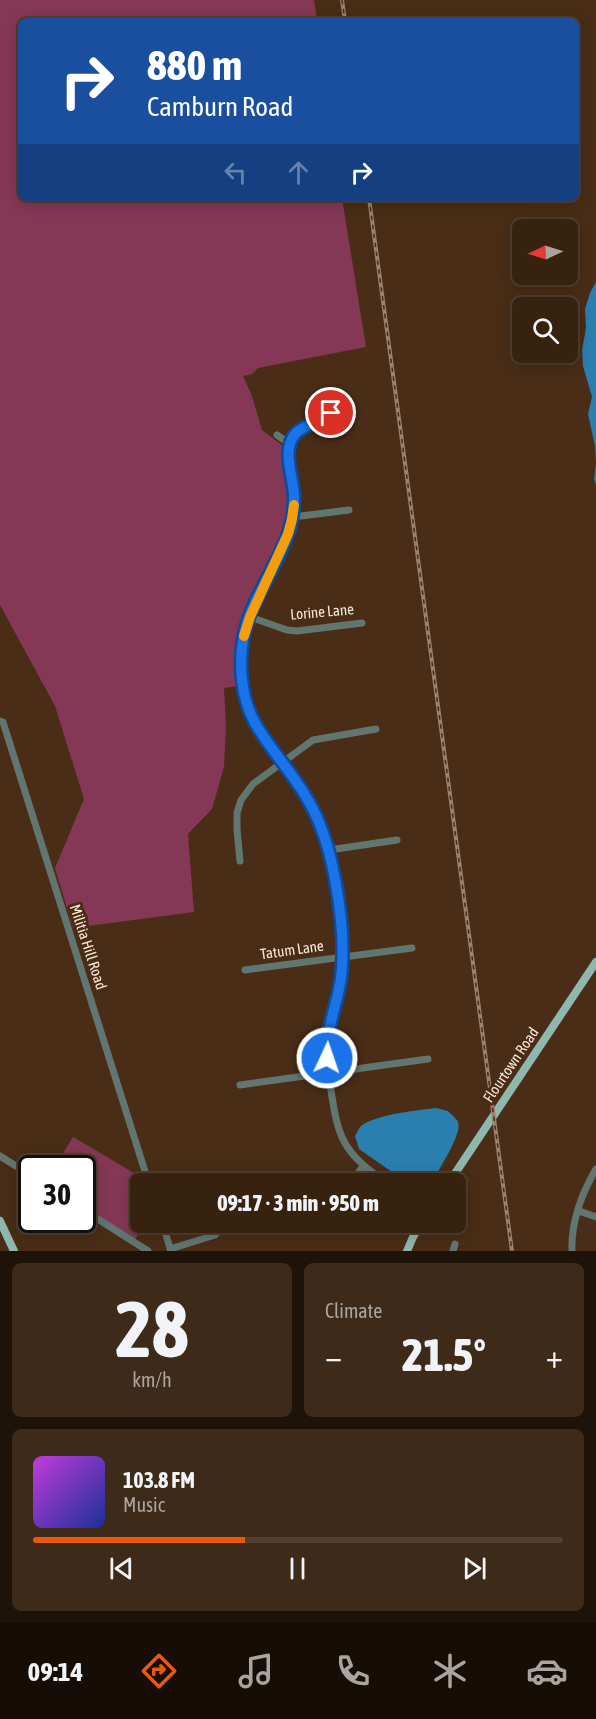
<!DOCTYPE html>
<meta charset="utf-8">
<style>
:root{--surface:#372210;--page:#3e2a19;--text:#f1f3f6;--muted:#aaa49f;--line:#513f30;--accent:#ea580c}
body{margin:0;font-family:"Asap Condensed",sans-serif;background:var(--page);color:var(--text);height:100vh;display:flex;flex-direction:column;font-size:22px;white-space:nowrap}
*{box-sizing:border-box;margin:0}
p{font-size:20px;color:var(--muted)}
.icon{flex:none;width:33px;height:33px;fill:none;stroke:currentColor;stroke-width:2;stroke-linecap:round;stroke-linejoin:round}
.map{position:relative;height:1251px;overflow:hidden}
.details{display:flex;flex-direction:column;gap:12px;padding:12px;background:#1e1309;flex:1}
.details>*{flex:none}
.banner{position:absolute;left:18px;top:18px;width:561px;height:183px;border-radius:9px;box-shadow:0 3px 15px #0003,0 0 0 2px var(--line);background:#1a4fa0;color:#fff;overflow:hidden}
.needle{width:39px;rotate:266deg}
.fabs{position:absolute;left:512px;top:219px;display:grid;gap:12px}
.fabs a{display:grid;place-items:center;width:66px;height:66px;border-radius:9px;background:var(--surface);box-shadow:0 3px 15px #0003,0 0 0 2px var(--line);font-size:30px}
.speed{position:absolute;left:18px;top:1155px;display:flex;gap:12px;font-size:30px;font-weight:700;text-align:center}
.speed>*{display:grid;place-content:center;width:78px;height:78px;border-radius:50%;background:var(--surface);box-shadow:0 3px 15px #0003,0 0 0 2px var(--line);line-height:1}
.speed .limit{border:3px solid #111;border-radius:9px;background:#fff;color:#111}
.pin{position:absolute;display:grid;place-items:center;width:51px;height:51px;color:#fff;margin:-26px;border:3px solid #fff;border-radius:50%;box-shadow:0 2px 6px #0007}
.me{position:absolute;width:66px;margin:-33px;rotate:3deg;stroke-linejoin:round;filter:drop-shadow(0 0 4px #0008)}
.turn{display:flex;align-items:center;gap:21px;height:126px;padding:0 30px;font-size:27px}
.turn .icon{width:78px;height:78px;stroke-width:2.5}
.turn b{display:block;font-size:42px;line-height:51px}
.lanes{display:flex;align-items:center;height:57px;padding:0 30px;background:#0003;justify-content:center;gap:30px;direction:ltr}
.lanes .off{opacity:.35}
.big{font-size:45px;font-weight:800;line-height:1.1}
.details .card{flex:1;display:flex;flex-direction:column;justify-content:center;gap:9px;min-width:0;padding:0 21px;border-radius:9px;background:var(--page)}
.details .dial{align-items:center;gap:0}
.dial b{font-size:78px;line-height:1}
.song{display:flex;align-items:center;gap:18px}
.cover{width:72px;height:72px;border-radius:9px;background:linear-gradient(135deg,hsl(290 70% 55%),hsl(230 70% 35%))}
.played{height:6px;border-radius:3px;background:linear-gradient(90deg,var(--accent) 40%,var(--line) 40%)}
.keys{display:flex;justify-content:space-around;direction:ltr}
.heat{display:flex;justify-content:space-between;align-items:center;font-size:33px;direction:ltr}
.details .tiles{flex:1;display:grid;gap:12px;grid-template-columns:1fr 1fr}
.card:last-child{grid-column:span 2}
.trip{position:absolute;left:130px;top:1173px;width:336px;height:60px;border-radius:9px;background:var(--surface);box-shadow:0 3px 15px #0003,0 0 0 2px var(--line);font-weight:800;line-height:60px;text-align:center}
.tab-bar{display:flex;height:96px;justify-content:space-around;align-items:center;background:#160e06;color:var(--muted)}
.tab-bar .icon{width:42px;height:42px}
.tab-bar .selected{color:var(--accent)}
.tab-bar b{font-size:27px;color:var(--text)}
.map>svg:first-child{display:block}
.green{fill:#843855}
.water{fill:#2a7fae}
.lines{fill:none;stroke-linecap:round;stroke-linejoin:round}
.minor{stroke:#627671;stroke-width:7}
.major{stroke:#8eb7ad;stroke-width:8}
.rail-casing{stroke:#9a8270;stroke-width:4}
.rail{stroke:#492d16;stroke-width:1.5;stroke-dasharray:4.5;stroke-linecap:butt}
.route-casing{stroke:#114b97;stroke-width:15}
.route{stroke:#1a73e8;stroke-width:10}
.slow{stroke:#f59e0b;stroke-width:10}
.labels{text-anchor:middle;stroke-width:6;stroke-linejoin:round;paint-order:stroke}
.street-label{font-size:15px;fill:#fbe8db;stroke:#492d16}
</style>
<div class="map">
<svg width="596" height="1251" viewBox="0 0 596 1251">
<rect width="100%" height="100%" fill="#492d16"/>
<path class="green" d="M0,0H314L317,21H21V198H342L366,347L258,368L252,374L243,376L252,396L262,430L283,446L282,464L288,490L286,526L269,564L246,607L237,646L239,686L224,688L226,725L224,767L212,809L188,834L194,912L73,928L55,868L84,799L55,706L0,605Z
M73,1137L141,1177V1222L144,1223L134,1242L83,1209L82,1168H54Z"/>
<path class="water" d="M596,282V485L594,479L596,463L595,446L588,414L592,397L583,366L582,350L586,328L585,309L590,293Z
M436,1108L448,1111C451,1114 456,1118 458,1122C463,1133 438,1171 432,1182L412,1183L405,1181L359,1149L355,1136C357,1133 358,1130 360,1127C372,1115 418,1110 436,1108Z"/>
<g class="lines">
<path class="minor" d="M331,413C319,425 298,425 291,441C285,456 292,475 293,490C294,500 294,511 292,522C289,535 283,547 277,559C260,593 241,627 241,666C242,720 275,747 302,789C320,817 331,849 336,882C340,910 344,939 342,968C340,992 331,1015 327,1039C325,1053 328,1069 330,1084C338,1138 341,1152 389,1184
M277,435L290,444
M293,517L349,510
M250,617L287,630L297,631L362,623
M0,721L3,722L149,1184
M329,850L397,840
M240,861L237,829V813L241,800L253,784L313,740L376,729
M245,970L412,948
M240,1085L428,1059
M0,1156L32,1176
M351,1184L363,1166
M82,1209L148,1251
M579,1211L596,1217
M162,1222L171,1251
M170,1249L215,1235L226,1222
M453,1251L455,1244
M572,1251C571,1223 582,1193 596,1169"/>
<path class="major" d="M448,1184L596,962
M0,1221L14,1251
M407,1251L413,1237L422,1222"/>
<g class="rail-casing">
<path id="rail" d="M342,0L345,21
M369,198L512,1251"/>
</g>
<use href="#rail" class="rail"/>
</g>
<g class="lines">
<g class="route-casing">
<path id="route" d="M327,1058C325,1031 337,1006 341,978C345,946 341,911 335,879C330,852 323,826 309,802C294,774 271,751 255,723C240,696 238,660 245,630C254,595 278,565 289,531C293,519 294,507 294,495C293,476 281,449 296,433C305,424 321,423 331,413"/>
</g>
<use href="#route" class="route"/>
<path class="slow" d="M244,636L250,617L288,534L292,519L294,505"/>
</g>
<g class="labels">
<g class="street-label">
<text transform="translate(322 612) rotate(-5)" y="5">Lorine Lane</text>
<text transform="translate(88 947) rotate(72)" y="5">Militia Hill Road</text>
<text transform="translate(292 950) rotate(-8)" y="5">Tatum Lane</text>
<text transform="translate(511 1065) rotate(-56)" y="5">Flourtown Road</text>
</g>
</g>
</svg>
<div class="fabs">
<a><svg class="needle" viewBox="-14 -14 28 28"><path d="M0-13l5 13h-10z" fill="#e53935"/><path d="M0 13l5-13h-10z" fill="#aaa49f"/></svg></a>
<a><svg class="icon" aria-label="search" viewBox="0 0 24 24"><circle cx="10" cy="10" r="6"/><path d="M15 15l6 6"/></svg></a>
</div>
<div class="speed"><div class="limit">30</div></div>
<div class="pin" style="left:331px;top:413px;background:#d93025"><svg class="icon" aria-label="arrive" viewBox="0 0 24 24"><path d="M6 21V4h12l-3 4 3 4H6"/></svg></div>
<svg class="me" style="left:327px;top:1058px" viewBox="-20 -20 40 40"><circle r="17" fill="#1a73e8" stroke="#fff" stroke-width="3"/><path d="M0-11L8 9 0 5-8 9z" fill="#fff"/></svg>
<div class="trip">09:17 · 3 min · 950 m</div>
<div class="banner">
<div class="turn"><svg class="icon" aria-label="right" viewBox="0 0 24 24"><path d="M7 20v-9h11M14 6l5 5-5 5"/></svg><div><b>880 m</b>Camburn Road</div></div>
<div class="lanes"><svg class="icon off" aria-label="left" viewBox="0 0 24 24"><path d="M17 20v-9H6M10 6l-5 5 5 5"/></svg><svg class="icon off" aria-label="ahead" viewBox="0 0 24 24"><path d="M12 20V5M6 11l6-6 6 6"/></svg><svg class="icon" aria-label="right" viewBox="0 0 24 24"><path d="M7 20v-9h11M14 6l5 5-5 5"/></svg></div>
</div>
</div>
<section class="details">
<div class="tiles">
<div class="card dial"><b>28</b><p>km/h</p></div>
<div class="card"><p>Climate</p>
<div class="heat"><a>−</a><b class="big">21.5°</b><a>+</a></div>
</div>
<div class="card">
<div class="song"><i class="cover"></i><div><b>103.8 FM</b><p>Music</p></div></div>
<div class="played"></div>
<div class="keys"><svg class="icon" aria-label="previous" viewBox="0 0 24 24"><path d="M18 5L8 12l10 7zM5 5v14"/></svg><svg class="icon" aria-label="pause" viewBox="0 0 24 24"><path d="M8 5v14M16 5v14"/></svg><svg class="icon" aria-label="next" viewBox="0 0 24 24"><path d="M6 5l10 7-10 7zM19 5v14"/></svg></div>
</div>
</div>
</section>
<nav class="tab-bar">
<b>09:14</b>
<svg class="icon selected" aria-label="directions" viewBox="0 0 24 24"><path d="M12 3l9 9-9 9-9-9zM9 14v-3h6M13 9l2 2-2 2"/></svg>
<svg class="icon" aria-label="music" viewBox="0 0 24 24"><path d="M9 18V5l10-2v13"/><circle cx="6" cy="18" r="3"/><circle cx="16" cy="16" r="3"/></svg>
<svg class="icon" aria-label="phone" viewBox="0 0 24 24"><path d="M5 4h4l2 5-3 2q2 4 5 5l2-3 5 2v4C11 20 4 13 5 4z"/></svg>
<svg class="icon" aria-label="climate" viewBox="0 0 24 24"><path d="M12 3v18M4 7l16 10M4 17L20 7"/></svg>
<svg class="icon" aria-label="car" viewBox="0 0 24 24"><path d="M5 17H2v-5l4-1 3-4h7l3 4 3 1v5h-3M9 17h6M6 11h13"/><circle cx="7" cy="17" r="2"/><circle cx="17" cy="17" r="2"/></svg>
</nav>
